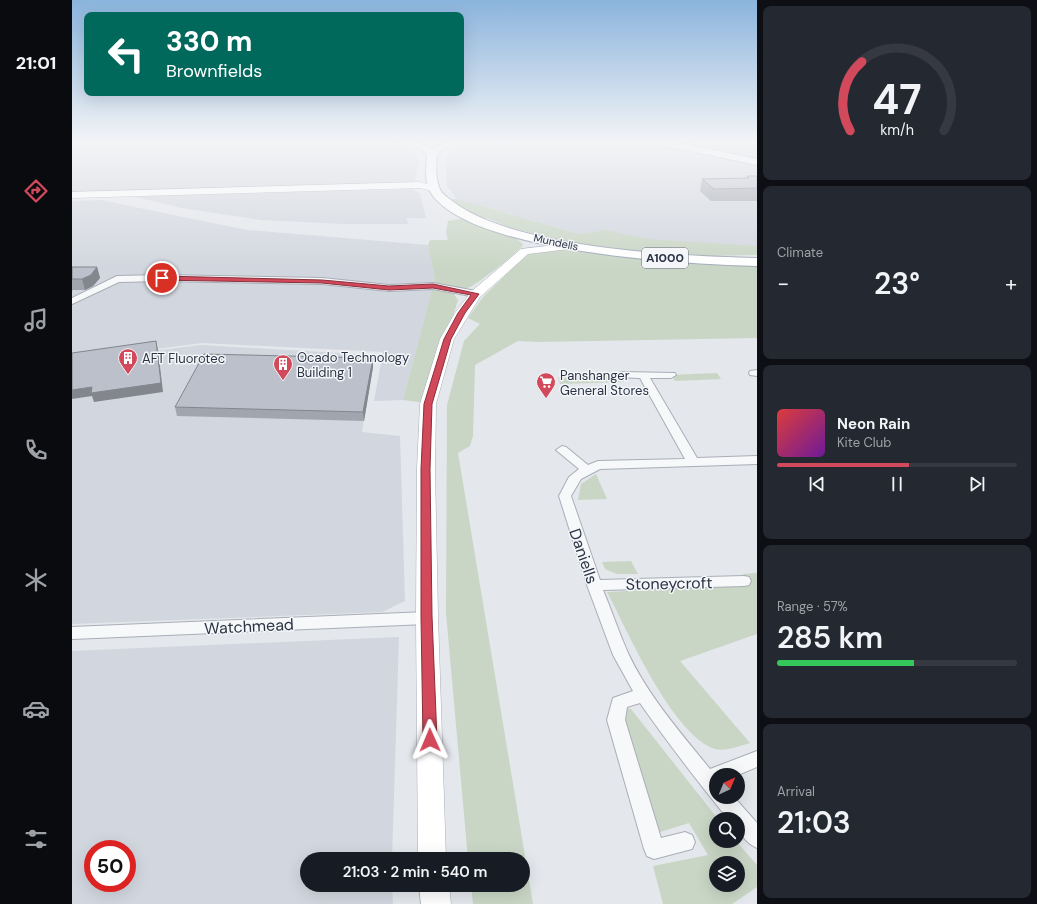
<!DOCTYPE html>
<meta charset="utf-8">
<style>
:root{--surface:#171b24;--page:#242831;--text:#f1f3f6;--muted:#9ea1a6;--line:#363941;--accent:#d1495b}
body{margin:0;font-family:"DM Sans",sans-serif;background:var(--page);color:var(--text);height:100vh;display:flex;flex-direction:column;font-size:15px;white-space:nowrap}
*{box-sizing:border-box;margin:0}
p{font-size:13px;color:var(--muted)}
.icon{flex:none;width:22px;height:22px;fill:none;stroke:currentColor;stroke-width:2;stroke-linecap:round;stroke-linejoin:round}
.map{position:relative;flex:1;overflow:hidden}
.side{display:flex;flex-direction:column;gap:6px;padding:6px;background:#0d0f14;width:280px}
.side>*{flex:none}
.guide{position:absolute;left:12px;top:12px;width:380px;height:84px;border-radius:8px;box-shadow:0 4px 16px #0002;background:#00695c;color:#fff;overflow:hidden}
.needle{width:26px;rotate:44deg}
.fabs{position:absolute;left:637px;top:768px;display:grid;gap:8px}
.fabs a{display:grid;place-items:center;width:36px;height:36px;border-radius:50%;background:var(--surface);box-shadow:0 4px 16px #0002;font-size:20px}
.speed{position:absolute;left:12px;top:840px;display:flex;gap:8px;font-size:20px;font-weight:700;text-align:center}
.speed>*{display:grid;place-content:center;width:52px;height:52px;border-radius:50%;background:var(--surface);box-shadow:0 4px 16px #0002;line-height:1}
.speed .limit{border:6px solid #d22;background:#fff;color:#111}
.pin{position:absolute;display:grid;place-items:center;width:34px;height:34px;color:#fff;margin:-17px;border:2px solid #fff;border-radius:50%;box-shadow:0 1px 4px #0007}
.me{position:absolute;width:44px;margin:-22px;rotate:359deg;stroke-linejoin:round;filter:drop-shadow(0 0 3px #0008)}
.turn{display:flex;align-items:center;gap:14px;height:84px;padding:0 16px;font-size:18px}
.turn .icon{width:52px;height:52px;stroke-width:2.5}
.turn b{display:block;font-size:28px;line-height:34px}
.big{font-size:30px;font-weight:600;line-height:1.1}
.side .widget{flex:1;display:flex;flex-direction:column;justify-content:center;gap:6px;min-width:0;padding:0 14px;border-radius:8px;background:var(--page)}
.side .dial{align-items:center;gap:0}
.dial svg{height:104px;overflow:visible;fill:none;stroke:var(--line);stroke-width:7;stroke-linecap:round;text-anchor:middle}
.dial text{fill:var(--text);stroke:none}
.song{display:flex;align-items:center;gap:12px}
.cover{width:48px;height:48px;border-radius:6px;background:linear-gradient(135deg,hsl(0 70% 55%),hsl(280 70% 35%))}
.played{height:4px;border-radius:2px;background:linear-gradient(90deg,var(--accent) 55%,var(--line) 55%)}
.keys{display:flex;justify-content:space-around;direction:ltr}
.heat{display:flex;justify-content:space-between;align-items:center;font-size:22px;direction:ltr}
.charge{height:6px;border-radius:3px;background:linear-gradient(90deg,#34c759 57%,var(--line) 0)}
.trip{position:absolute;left:228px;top:852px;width:230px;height:40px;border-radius:20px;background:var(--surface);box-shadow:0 4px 16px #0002;font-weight:600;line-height:40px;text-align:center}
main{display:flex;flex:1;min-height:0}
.tab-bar{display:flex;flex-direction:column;width:72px;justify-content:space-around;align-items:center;background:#090b0e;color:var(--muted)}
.tab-bar .icon{width:28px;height:28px}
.tab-bar .selected{color:var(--accent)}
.tab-bar b{font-size:18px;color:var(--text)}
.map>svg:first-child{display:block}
.built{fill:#d2d6de;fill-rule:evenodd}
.green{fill:#c9d6c5;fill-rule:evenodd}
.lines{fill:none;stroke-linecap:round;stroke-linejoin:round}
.street-casing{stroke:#a9aeb7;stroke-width:2}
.secondary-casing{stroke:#a9aeb7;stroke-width:1}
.primary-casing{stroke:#a3abb8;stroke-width:2}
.street{fill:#f7f8fa;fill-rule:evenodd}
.secondary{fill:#fff;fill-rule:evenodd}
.primary{fill:#fff;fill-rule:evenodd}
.wall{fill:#a1a5ae}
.shaded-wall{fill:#83868d}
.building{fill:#bbc0ca;stroke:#83868d}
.route{fill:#d1495b;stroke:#882f3b}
.labels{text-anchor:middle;stroke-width:3;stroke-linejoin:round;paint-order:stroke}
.far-street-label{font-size:11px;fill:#2b3445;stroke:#f4f6f9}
.shield{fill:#f4f6f9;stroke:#676e7b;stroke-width:1}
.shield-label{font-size:12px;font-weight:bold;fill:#2b3445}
.poi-label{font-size:13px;fill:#2b3445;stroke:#f4f6f9;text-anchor:start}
.near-street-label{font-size:16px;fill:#2b3445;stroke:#f4f6f9}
</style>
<main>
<nav class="tab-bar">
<b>21:01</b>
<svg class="icon selected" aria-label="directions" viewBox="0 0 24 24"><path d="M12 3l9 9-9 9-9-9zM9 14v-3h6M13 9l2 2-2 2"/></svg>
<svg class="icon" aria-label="music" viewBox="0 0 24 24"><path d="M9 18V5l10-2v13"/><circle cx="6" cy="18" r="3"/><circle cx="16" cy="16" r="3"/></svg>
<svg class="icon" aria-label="phone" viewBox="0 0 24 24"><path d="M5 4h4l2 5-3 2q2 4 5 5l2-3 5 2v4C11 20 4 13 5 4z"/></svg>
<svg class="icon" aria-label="climate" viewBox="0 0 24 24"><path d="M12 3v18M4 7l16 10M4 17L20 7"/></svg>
<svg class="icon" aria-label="car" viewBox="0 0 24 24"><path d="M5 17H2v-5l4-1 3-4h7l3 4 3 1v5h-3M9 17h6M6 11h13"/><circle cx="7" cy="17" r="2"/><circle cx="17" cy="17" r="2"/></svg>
<svg class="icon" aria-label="filters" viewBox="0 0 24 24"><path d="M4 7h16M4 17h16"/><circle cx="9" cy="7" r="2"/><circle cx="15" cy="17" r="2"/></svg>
</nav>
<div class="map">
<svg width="685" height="904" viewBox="0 0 685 904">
<rect width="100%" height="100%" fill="#e4e7ec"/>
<path class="built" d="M0,141L297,142L337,149L342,152L347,161L342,183L0,192Z
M432,141H564L685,166V250L572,240L532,231L507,234L385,199L375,186L374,159L377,153L393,146Z
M604,141H685V159L654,152Z
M341,189L348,194L354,218H334L337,224H272L189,220L110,208L59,196Z
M29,200L175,230L356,245L363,280L331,400L302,401L311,352L130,343L0,360V201Z
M129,345L302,355L290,432L328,436L333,601L310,612L0,624V361Z
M327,637L320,859H235V885H320L321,904H0V651ZM21,849H55V883H21Z"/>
<path class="green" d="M379,199H385L507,234L534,230L575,239L685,246V255L629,256L548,251L486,240L439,228L415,218H406L376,200Z
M387,219C398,219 447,235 451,245C448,251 405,284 398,287C387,291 373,286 362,284L363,280L356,245L358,240H376L374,232L376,221Z
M487,248L685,264V338L466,342L446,341L403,365L401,436L398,446L386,453L461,904H401L399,885H451V859H396L374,613L375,405L392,341L408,324L396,318L411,297L452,257L459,253Z
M360,290L381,293L386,300L353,403L331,400Z
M645,373L649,379L603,381L599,375Z
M549,375L552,382L488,384L486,377Z
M524,474L535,499L506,500L509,484Z
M559,561L566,574H545L533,569L530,562Z
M685,573V634L608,661L678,743C667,746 654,752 643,749C601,736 555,630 535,592L678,585L671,574Z
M554,708L559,709L646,819H644V841H664L685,865V887L660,904H591L581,866L636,855L617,823L579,835L551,725ZM644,863H666V885H644Z"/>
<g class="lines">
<g class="street-casing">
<path id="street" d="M90,275L250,278L317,285L361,283L404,291L408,294L404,297L361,289L317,291L250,284L90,281L47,282L0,304V298L45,276Z
M685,370V376L678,375L677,373L678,371Z
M549,372L603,373L604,375L599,378H578L625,458L685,456V464L528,469L509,479L499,496L528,580L672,576L677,577L679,581L677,585L672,586L531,590C540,611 547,633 556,653C576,696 609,733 638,769L685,751V767L666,775H644V797H662L685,823V848C672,842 666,832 666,819H656C626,782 596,743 568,703L555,707L553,720L589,838L613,832L620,835L623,842L620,849L582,859L575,856L572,849L535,720L541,698L561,691L541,655L515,585L487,496L497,477L507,469L484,450L490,446L494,447L516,465L526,461L613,459L568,378L545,377L544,375Z
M355,612L360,614L363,618L360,622L355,624L0,639V627Z"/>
</g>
<g class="secondary-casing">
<path id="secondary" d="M348,182L364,186L366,188L361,191L348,188L0,198V192Z
M501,243L507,246L505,248L456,254L408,297L382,339L364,404L363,469L366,616L374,859H346L344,616L345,469L348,404L368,339L383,313L400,291L449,249Z
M347,885H377L379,904H349Z"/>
</g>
<g class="primary-casing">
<path id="primary" d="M322,141C335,141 349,141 360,149L378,141H392L370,150L365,155C364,166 363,180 369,191C371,195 377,198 380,201C443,249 606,256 685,258V266C614,264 405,253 361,196C352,184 354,169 355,155L348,149L324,143Z
M580,141H599L685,159V165L585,144Z"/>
</g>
<use href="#street" class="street"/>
<use href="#secondary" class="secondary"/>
<use href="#primary" class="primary"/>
</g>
<path class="wall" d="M675,176H685V201H639L628,191L630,179L674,178Z
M0,267H25L28,278L21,286L13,290H1L0,291Z
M301,358V367L292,421L105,416L103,407Z"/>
<path class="shaded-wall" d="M25,267L28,278L21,286L13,290L10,279Z
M84,341L86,350L91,392L22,402L20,396L0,399V390Z
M301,358V367L292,421L291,412Z"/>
<path class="building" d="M675,176H685V188L642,189L630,179L677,178Z
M0,267H25L19,275L10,279H0Z
M84,341L89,383L19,393L20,387L0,390V353Z
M132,354L301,358L291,412L103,407Z"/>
<linearGradient id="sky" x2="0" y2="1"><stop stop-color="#8bb4dd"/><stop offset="0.53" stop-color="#f3f4f6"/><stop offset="1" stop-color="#f3f4f6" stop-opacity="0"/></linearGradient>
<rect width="685" height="268" fill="url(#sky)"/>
<path class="route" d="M90,276L250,280L317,286L361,284L407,294L393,313L379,339L360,404L358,469L360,616L365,740L363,744L358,746L353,744L351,740L349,616V469L352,404L372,339L386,313L399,295L361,288L317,290L250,283L87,280L86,278Z"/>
<defs>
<g id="building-pin" transform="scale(1)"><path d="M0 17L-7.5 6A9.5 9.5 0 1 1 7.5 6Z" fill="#d1495b" stroke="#f4f6f9"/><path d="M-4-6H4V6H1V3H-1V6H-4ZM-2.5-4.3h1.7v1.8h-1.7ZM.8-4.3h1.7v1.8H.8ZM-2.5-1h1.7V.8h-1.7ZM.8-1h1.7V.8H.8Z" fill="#fff"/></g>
<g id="supermarket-pin" transform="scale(1)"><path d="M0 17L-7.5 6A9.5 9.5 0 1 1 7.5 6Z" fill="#d1495b" stroke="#f4f6f9"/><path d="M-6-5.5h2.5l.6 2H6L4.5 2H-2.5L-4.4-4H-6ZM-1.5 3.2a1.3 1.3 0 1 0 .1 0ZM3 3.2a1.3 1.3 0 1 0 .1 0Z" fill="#fff"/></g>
</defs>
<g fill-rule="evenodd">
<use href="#building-pin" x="56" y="358"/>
<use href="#building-pin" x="211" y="364"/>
<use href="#supermarket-pin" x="474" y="382"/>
</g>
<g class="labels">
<g class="far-street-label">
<text transform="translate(484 242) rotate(12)" y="4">Mundells</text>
</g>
<rect class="shield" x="570" y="248" width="46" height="20" rx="3"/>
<g class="shield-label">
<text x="593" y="262">A1000</text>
</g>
<g class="poi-label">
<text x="225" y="362">Ocado Technology<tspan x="225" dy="15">Building 1</tspan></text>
<text x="70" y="363">AFT Fluorotec</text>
<text x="488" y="380">Panshanger<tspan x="488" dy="15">General Stores</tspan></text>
</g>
<g class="near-street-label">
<text transform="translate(512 556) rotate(71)" y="6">Daniells</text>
<text transform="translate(597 583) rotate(-1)" y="6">Stoneycroft</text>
<text transform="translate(177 626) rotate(-3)" y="6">Watchmead</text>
</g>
</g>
</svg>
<div class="fabs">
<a><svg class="needle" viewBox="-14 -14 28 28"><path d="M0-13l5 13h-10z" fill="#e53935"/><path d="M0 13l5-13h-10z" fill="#9ea1a6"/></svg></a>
<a><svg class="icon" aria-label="search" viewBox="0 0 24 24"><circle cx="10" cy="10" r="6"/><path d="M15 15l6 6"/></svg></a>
<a><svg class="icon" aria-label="layers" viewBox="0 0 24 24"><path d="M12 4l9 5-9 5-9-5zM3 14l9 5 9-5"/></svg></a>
</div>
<div class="speed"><div class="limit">50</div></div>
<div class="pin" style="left:90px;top:278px;background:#d93025"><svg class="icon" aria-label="arrive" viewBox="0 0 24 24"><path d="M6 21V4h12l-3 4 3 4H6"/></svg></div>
<svg class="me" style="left:358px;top:740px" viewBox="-20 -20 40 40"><path d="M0-17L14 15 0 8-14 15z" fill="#d1495b" stroke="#fff" stroke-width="4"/></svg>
<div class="trip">21:03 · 2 min · 540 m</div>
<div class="guide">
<div class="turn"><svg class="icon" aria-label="left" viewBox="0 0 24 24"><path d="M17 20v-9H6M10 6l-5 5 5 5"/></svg><div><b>330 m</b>Brownfields</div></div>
</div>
</div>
<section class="side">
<div class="widget dial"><svg viewBox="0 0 100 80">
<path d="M14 69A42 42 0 1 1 86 69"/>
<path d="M14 69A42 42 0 0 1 23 16" stroke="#d1495b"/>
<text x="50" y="56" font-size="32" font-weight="700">47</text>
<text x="50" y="72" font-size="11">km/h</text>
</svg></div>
<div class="widget"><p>Climate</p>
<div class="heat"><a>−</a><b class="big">23°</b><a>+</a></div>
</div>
<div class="widget">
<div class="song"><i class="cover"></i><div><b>Neon Rain</b><p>Kite Club</p></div></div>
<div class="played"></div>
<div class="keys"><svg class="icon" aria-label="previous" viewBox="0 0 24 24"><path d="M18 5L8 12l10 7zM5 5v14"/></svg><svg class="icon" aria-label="pause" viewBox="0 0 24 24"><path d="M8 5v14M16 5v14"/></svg><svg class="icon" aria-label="next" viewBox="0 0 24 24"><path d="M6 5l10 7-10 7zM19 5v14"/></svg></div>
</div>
<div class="widget"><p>Range · 57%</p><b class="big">285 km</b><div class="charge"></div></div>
<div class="widget"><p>Arrival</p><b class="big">21:03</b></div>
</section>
</main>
